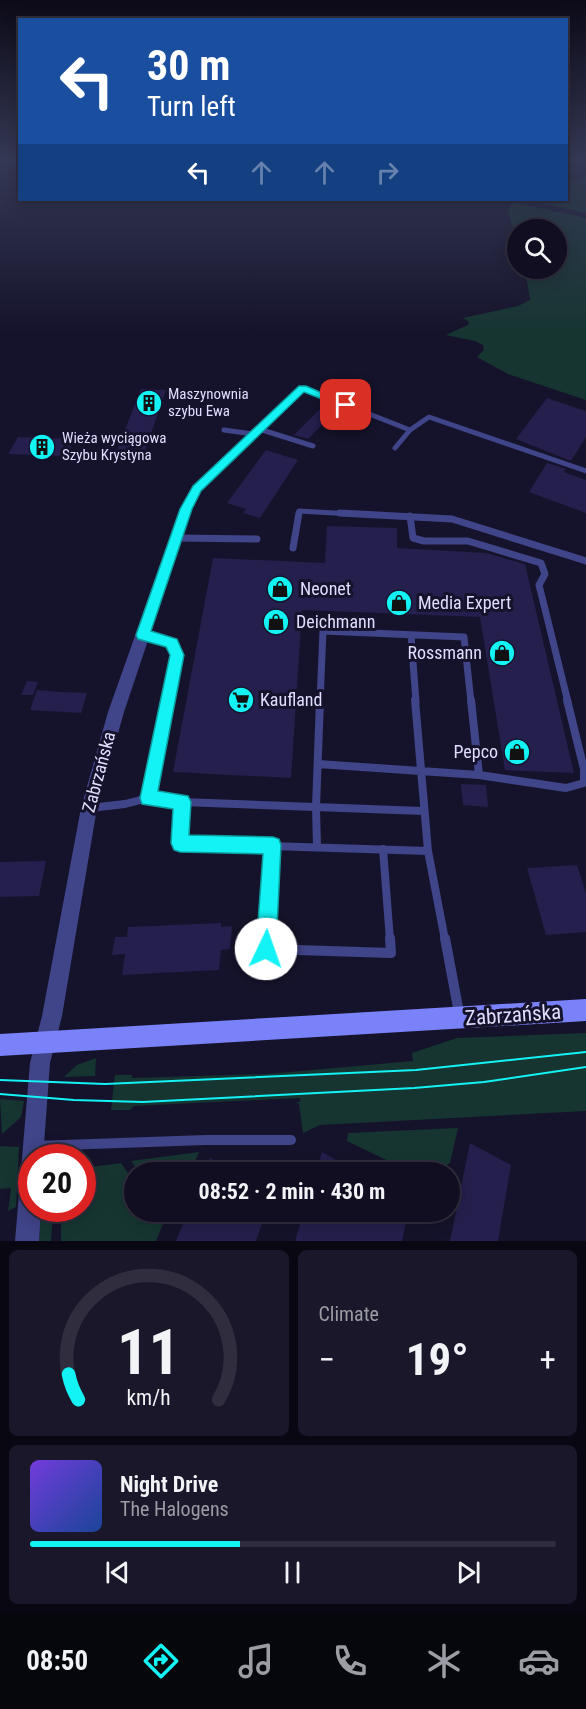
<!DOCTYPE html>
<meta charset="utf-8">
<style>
:root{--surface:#100e20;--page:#191729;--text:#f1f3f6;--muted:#9c9ca5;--line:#302e3e;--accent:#13f3f5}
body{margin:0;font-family:"Roboto Condensed",sans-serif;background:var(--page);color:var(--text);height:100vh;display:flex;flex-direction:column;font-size:22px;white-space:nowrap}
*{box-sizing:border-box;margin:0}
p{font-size:20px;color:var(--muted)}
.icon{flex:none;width:33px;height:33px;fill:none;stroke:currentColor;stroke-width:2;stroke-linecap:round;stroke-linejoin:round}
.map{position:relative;height:1241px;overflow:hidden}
.details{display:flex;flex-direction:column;gap:9px;padding:9px;background:#090812;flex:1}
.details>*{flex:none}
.guide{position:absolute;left:18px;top:18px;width:550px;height:183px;border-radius:0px;box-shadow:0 3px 15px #0003,0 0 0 2px var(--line);background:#1a4fa0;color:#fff;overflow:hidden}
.tools{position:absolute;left:507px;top:219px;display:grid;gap:12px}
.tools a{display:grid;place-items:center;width:60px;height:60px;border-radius:50%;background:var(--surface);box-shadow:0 3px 15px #0003,0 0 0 2px var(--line);font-size:30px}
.speed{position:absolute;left:18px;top:1144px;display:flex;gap:12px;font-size:30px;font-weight:700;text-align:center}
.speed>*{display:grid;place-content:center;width:78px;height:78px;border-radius:50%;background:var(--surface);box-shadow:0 3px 15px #0003,0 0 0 2px var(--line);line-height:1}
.speed .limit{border:9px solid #d22;background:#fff;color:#111}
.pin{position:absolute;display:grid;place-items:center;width:51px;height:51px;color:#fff;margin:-26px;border-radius:12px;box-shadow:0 3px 9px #0006}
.me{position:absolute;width:66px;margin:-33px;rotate:3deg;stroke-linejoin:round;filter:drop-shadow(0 0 4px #0008)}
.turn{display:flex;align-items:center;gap:21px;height:126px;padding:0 30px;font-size:27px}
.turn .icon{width:78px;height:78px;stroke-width:2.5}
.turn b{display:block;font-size:42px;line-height:51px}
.lanes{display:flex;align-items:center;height:57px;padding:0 30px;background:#0003;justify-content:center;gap:30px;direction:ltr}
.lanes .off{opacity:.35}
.big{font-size:45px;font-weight:700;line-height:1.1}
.details .widget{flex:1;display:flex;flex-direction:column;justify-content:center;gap:9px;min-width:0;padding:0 21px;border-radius:9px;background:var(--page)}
.details .dial{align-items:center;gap:0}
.dial svg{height:156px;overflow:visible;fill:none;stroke:var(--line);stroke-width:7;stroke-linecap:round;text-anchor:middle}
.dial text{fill:var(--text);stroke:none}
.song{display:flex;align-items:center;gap:18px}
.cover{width:72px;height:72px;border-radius:9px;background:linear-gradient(135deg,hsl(260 70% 55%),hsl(220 70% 35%))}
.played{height:6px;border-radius:3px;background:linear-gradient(90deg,var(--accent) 40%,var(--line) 40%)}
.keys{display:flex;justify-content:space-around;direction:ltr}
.heat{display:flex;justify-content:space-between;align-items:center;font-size:33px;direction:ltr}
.details .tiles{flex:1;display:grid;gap:9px;grid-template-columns:1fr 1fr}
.widget:last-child{grid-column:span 2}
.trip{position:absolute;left:124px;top:1162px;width:336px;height:60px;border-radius:30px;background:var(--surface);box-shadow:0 3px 15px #0003,0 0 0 2px var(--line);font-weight:700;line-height:60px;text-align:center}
.dock{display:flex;height:96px;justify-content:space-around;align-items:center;background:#06060d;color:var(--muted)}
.dock .icon{width:42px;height:42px}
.dock .active{color:var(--accent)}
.dock b{font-size:27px;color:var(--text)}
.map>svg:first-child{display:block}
.green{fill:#163531}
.building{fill:#241f4c}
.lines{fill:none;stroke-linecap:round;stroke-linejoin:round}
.lane-far3{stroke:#404488;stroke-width:5}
.lane-far2{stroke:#404488;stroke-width:7}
.lane-far1{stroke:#404488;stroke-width:8}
.lane{stroke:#404488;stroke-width:10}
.street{fill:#404488;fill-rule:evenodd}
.secondary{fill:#7a82f9;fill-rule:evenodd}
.tram{stroke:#13f3f5;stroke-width:2}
.route{fill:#13f3f5;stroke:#0c9e9f;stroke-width:1.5}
.labels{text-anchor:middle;stroke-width:6;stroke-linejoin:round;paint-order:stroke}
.far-poi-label{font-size:15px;fill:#dfdefe;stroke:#15132b;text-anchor:start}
.poi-label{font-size:18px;fill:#dfdefe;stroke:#15132b;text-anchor:start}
.street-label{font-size:18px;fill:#dfdefe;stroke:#15132b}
.near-street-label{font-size:21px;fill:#dfdefe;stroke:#15132b}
</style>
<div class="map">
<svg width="586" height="1241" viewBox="0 0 586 1241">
<rect width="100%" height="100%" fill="#15132b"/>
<path class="green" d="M586,177V213L527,200H567V183Z
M512,202L586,218V400L508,374L477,357L484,350L483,345L475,341L446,335L468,325L469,322L463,318L518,306L530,300L525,269L556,268V230H518L517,243L508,210Z
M586,1033V1111L320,1125L303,1133L299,1104L296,1102H300V1098L134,1106L130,1110H111L115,1075H132V1078L268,1074L413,1061L412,1053L457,1038Z
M96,1058L95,1076L64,1077L77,1065Z
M0,1099L24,1101L21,1117L2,1134Z
M458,1128L450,1163L432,1173H413L347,1141L348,1133Z
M0,1146L19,1147L16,1207L8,1211L11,1188L0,1189Z
M199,1152L190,1173H140L131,1161Z
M121,1163L135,1183V1212H155L163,1224L156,1241H61V1209H82L83,1168Z
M41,1209H53L51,1241H39Z"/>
<path class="building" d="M141,389L166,390L141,462L113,460Z
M547,398L586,411V437L571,461L516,439Z
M323,406L336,410L308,439L294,435Z
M18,437L75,439L67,456L8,454Z
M266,450L298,460L260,518L243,513L246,509L227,503Z
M547,463L566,469L564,472L586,480V513L529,492Z
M327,526L397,528V548L486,553L525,564L574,773L505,770L480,617L302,610L291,778L173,772L213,558L325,563Z
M27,681L38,682L33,695H21Z
M37,690L62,692L87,693L81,713L30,710Z
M461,784L486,785L488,807L463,805Z
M46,861L39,896L0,897V862Z
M577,865L586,893V932L546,935L527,868Z
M221,923V927L232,926L230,949L221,950L219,970L122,975L125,954L112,955L115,937H127L128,927Z
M470,1143L511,1165L498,1241H450Z
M322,1152L338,1161L361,1173H316Z
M210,1158L236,1173H204Z
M188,1212H266L256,1241H176Z
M304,1212H408L402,1241H295Z"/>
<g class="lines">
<path class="lane-far3" d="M259,429L313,446
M224,430L253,434
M395,448L410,430
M186,509L197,489L303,388L410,430L429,417L586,471
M298,515L299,511L369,515"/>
<path class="lane-far2" d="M340,513L452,519L586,561
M410,516L413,538L424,541H468L541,563L545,574L539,585L568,702
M177,538L257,539
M293,548L299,513
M143,635C158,637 171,639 177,655L167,702
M411,635L416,702
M320,702L323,631L464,637L471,702"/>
<path class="lane-far1" d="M415,700L428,851
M318,764L479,775L471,700
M479,775L566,788L584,783V769L567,700
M148,798L168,700
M90,808L125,804L148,798L182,802
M423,811L182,802L180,843L428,851L445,940
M317,847L316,807L320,700
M383,849L390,940
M267,940L273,845"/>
<path class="lane" d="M267,938L266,949L391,953L390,938
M445,938L459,1013
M35,1146L205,1140H291"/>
<path class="street" d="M186,505L192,509L124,712L97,808L62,1016L50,1063L43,1158H32V1209H41L39,1241H15L30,1063L42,1016L81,808L108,712L180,509Z"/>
<path class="secondary" d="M586,999V1021L0,1056V1034Z"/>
<path class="tram" d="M0,1080L105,1084L416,1070L586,1052
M0,1094L74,1100L143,1102L414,1088L484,1082L586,1067"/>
</g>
<linearGradient id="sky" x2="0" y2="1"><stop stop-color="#0c0a18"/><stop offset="0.48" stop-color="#353955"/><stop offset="1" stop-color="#353955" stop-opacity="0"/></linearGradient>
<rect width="586" height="333" fill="url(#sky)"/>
<path class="route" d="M299,386H306L351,405L342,407L304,392L201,491L192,509L151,631L177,639L184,655L158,791L188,796L191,802L189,835L273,837L279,839L281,845L276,949L273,955L266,958L259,955L256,949L263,854L180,852L174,850L171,843L173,809L142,804L140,798L170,655L166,647L138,639L136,635L180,509L193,486Z"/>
<defs>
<g id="building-disc" transform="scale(1.35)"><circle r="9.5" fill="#13f3f5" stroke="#15132b"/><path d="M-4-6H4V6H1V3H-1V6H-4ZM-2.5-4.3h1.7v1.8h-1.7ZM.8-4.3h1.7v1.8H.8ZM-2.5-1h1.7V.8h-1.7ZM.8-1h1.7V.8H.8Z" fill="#111"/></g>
<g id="shop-disc" transform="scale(1.35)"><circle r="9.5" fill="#13f3f5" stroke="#15132b"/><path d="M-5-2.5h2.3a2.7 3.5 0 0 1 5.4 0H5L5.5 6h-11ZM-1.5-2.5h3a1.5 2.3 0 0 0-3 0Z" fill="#111"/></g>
<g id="supermarket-disc" transform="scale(1.35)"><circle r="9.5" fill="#13f3f5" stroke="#15132b"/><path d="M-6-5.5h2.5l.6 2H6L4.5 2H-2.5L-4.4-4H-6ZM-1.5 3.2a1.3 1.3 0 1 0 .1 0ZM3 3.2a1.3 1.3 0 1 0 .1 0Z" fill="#111"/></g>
</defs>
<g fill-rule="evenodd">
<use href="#building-disc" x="149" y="403"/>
<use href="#building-disc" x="42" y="447"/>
<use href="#shop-disc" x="280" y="589"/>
<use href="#shop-disc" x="399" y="603"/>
<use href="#shop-disc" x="276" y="622"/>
<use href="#shop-disc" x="502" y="653"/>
<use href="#supermarket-disc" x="241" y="700"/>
<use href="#shop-disc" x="517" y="752"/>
</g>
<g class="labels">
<g class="far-poi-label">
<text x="168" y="399">Maszynownia<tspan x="168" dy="17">szybu Ewa</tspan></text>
<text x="62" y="443">Wieża wyciągowa<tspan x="62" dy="17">Szybu Krystyna</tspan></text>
</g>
<g class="poi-label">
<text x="300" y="595">Neonet</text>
<text x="418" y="609">Media Expert</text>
<text x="296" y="628">Deichmann</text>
<text x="482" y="659" text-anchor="end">Rossmann</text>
<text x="260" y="706">Kaufland</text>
<text x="498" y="758" text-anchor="end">Pepco</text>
</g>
<g class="street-label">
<text transform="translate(99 772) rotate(-75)" y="6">Zabrzańska</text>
</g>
<g class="near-street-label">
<text transform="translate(513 1015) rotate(-4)" y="7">Zabrzańska</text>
</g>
</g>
</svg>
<div class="tools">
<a><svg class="icon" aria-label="search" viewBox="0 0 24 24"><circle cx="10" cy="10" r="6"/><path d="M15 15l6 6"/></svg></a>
</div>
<div class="speed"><div class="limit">20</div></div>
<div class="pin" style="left:346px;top:405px;background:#d93025"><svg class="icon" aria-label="arrive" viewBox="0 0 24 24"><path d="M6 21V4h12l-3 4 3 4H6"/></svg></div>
<svg class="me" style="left:266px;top:949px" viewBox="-20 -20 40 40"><circle r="19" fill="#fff"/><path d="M0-13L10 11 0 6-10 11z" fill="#13f3f5"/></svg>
<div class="trip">08:52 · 2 min · 430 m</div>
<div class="guide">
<div class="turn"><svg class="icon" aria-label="left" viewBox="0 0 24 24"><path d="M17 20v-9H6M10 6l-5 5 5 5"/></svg><div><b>30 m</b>Turn left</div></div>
<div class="lanes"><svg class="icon" aria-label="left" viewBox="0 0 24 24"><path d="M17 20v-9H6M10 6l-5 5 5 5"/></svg><svg class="icon off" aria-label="ahead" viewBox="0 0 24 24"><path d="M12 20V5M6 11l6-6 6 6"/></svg><svg class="icon off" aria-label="ahead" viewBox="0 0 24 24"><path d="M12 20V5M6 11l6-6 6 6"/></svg><svg class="icon off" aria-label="right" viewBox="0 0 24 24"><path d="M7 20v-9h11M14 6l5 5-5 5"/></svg></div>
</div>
</div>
<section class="details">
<div class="tiles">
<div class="widget dial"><svg viewBox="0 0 100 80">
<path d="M14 69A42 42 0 1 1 86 69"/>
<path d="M14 69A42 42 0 0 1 9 56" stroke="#13f3f5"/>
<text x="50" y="56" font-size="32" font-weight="700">11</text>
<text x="50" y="72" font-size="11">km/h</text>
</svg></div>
<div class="widget"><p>Climate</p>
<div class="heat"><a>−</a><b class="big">19°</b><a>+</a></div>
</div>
<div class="widget">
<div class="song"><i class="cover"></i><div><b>Night Drive</b><p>The Halogens</p></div></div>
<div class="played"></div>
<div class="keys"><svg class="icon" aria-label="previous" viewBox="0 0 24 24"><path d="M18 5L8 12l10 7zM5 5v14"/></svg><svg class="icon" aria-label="pause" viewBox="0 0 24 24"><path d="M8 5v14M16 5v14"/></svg><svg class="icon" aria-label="next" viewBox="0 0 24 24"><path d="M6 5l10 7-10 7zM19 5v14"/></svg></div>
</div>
</div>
</section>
<nav class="dock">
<b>08:50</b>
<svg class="icon active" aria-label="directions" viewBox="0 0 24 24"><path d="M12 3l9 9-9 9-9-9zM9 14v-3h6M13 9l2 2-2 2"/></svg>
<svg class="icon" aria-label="music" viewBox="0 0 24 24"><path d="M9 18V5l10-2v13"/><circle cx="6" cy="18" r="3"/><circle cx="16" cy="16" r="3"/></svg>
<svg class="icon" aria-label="phone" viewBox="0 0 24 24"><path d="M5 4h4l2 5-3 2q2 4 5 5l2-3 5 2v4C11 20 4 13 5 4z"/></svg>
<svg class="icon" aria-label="climate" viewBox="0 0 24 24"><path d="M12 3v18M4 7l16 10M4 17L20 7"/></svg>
<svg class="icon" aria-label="car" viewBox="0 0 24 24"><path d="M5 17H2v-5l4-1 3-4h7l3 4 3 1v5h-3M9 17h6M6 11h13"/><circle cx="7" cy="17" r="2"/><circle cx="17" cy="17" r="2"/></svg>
</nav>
